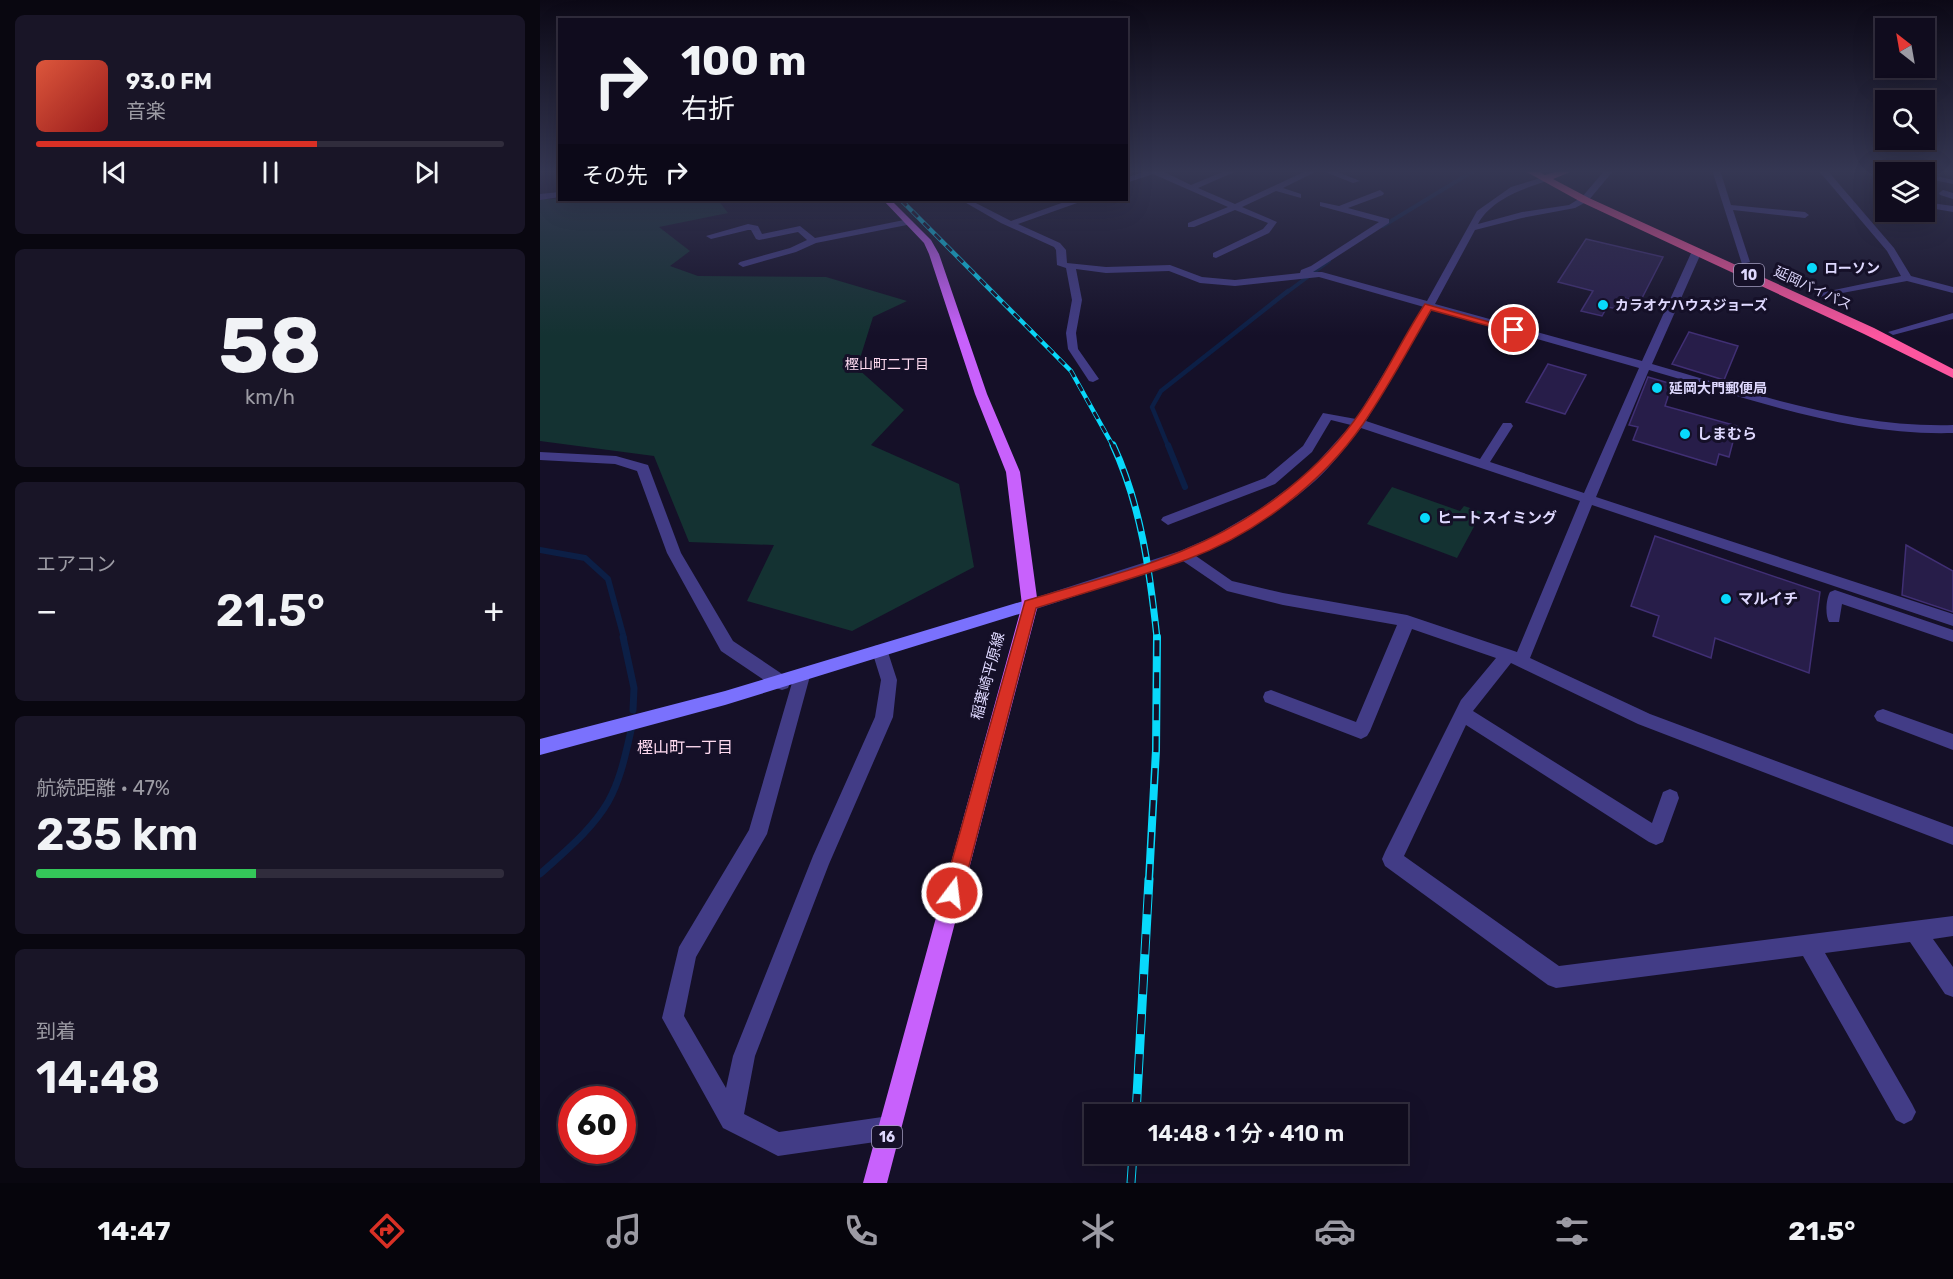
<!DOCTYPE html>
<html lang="ja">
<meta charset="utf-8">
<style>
:root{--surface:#100c1e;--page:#191527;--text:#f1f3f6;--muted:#9c9ba4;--line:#302c3c;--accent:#d93025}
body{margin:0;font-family:Rubik,"Noto Sans JP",sans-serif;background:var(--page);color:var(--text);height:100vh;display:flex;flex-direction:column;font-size:22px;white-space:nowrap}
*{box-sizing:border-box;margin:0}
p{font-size:20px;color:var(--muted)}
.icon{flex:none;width:33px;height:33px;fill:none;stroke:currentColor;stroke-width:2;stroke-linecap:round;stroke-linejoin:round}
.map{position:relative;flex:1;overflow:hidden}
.drawer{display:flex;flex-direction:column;gap:15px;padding:15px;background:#090710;width:540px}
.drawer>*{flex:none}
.top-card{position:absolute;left:18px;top:18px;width:570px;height:183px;border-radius:0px;box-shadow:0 6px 24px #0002,0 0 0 2px var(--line);background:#100c1e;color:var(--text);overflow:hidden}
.needle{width:39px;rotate:329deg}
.fabs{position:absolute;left:1335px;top:18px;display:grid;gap:12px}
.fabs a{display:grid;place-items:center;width:60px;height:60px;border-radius:0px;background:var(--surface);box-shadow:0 6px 24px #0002,0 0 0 2px var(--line);font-size:30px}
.speed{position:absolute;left:18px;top:1086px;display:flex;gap:12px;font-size:30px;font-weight:700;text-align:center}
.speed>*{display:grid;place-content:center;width:78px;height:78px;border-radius:50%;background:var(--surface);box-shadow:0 6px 24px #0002,0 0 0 2px var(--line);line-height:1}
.speed .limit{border:9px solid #d22;background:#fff;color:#111}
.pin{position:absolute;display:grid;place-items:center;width:51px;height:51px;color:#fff;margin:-26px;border:3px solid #fff;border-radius:50%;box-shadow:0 2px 6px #0007}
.me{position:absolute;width:66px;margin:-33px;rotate:15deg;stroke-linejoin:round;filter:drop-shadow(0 0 4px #0008)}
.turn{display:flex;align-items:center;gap:21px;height:126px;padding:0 24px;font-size:27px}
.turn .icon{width:78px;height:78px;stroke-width:2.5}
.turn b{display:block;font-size:42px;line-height:51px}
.then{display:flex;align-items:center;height:57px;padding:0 24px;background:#0003;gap:12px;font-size:22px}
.big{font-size:45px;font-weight:600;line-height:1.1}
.drawer .card{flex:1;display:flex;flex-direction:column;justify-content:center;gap:9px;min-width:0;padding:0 21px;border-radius:9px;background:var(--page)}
.drawer .dial{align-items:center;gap:0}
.dial b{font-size:78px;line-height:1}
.song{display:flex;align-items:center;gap:18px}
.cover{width:72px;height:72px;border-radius:9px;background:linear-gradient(135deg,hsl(10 70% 55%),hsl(0 70% 35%))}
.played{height:6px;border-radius:3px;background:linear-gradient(90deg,var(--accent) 60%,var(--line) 60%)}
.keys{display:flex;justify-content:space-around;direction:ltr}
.heat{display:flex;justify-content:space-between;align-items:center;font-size:33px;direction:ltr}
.charge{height:9px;border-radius:4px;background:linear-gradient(90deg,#34c759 47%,var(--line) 0)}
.trip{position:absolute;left:544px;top:1104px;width:324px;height:60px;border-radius:0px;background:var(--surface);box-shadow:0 6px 24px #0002,0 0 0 2px var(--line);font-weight:600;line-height:60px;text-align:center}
.dock{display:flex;height:96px;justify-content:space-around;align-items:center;background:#06050c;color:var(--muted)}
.dock .icon{width:42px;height:42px}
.dock .current{color:var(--accent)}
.dock b{font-size:27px;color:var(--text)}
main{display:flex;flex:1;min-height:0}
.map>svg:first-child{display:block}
.green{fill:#143232}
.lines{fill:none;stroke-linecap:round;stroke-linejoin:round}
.stream-far3{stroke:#0c1f46;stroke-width:4}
.stream-far2{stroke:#0c1f46;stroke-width:4.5}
.stream-far1{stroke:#0c1f46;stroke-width:6}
.stream{stroke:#0c1f46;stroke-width:7}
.building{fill:#271d49;stroke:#402f74;stroke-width:1.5}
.street{fill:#423c86;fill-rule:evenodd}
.secondary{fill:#7a71fd;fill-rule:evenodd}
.primary{fill:#c861fc;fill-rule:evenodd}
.highway{fill:#fc569f;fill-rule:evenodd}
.rail-far3-casing{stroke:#08d9fb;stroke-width:4.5}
.rail-far2-casing{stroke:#08d9fb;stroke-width:7}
.rail-far1-casing{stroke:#08d9fb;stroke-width:8}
.rail-casing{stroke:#08d9fb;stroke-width:9}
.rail-far3{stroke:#151028;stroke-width:3;stroke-dasharray:8;stroke-linecap:butt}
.rail-far2{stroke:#151028;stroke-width:4.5;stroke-dasharray:13;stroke-linecap:butt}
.rail-far1{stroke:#151028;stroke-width:5;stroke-dasharray:16;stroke-linecap:butt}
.rail{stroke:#151028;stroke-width:7;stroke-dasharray:20;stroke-linecap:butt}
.route{fill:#d93025;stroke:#8d1f18;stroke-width:1.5}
.poi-dot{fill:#08d9fb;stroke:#151028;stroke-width:2}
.labels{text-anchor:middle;stroke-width:6;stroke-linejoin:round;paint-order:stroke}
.far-poi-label{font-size:14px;font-weight:bold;fill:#ded8fe;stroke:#151028;text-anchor:start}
.shield{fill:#151028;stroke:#a29cbe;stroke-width:1.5}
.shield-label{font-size:14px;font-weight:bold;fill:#ded8fe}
.far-street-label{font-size:14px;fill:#ded8fe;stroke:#151028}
.far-neighbourhood-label{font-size:14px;fill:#fedaf0;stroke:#151028}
.poi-label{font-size:15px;font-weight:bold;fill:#ded8fe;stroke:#151028;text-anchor:start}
.street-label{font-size:15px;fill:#ded8fe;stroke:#151028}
.neighbourhood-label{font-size:16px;fill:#fedaf0;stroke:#151028}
</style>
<main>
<section class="drawer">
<div class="card">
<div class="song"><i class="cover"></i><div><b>93.0 FM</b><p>音楽</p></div></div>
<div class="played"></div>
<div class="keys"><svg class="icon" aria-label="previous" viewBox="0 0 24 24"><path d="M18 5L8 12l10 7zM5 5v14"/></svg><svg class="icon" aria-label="pause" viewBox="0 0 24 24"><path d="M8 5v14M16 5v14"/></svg><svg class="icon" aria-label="next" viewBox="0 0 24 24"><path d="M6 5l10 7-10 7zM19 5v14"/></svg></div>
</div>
<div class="card dial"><b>58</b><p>km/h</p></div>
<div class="card"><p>エアコン</p>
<div class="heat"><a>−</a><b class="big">21.5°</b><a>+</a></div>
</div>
<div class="card"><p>航続距離 · 47%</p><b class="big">235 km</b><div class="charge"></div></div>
<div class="card"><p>到着</p><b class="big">14:48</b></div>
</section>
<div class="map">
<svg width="1413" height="1183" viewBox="0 0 1413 1183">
<rect width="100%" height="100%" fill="#151028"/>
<path class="green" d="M0,199L178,200L188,213L119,227L150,251L130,266L158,276L286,277L367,301L333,317L317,368L364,410L331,445L419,484L434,567L312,631L207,601L234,545L149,542L114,456L0,441Z
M852,487L920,511L924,506L942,512L917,558L827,524Z"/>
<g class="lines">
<path class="stream-far3" d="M843,226L935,170
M746,293L789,261"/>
<path class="stream-far2" d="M628,446L612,407L621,391L748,291"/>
<path class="stream-far1" d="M628,445L645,487
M0,550L45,558L68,579L84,638"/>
<path class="stream" d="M83,637L94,688L93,710
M0,874C24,852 51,831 68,802C81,779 86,752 92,726"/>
</g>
<path class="building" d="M1046,239L1123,257L1100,302L1084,298L1079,309L1067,307L1062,316L1041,311L1053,291L1018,282Z
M1149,332L1198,346L1184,380L1132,364Z
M1008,364L1046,375L1025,414L986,402Z
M1108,377L1132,384L1125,406L1197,426L1189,457L1179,454L1176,465L1093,440L1098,427L1089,425Z
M1115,536L1280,592L1269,673L1175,638L1171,658L1113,636L1119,616L1091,606Z
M1366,545L1413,571V612L1362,595Z"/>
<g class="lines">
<path class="street" d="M608,170H620L651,185L687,170H699L658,188L695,204L768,170H779L743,188L761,194V198L736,191L702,207L737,222L729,233L676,258L673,257V253L723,229L728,223L695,210L654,227H648V223L688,207L613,174L586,183V178Z
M780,170H793L820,181L813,183Z
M1065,170H1074L1048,201L1035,208L982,218L935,230L895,304L1102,361L1152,251L1160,249L1162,251L1112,364C1210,392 1310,428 1413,425V433C1309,436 1208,398 1109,370L1056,497L1413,614V626L1052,505L990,658L1110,714L1413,827V845L1098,724L971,663L933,711L1112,823L1123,792L1130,789L1137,792L1139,798L1123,842L1116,845L1109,842L926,725L864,856L1019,966L1413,916V936L1393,939L1413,967V997L1405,994L1370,942L1285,953L1372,1104L1376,1112L1372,1120L1364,1124L1356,1120L1263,956L1016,988L1008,985L845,866L842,859L845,852L921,700L956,658L872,629L830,731L827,736L821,739L725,702L723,697L725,692L731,690L816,722L857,625L743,605L687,591L643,561L490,611L485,609L482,605L485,601L640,551L674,536L720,509L767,474L811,425L791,420L772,452L735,484L633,523L628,525L621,520L623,517L725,478L763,446L783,413L816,419L884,307L779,277L695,286L660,283L629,271L566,273L536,269L542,300L536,333L538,349L559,379L553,382L549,381L528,349L526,333L532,300L526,268L517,265L516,250L514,247L461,223L421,200H430L471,221L530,200H541L540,202L478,224L520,243L526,250L527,263L566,267L630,265L662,277L695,280L760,273L761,270L771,266L839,222L780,206V202L799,206L840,190L844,193L843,195L808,208L849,219V223L773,272H782L887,301L937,211L971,187L1004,177L1008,179L1007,181C982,189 951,200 938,224L982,212L1029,205L1042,197ZM892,309L1099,368L1044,493L950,462L973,426L971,423H963L940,459L826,421ZM821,428L1040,501L977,652L867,615L743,593L692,581L656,556C699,537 740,512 775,481C792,466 807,445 821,428Z
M1172,170H1180L1191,205L1265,212L1269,215L1265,218L1193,210L1210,262L1202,264Z
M1278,170H1287L1354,248L1371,276L1413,287V293L1367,281L1275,298V294L1361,276L1347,251Z
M1336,170H1377L1378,172L1346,173Z
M1384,173L1413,180V184L1384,178Z
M1403,190L1413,193V199L1400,195L1399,193Z
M20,192V197L0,200V194Z
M1384,202L1413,206V212L1384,207Z
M369,219L373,222L372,224L276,243L256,252L203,267L198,264L200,262L250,248L267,240L258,232L219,240L216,239L211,230H208L171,239L166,236L208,224L218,226L222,234L260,226L275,238Z
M1413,313V319L1353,335L1348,332Z
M0,452L76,456L108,465L141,553L193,641L248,678L250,683L248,688L242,690L236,688L181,651L127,553L97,471L75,464L0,460Z
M1295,590L1413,630V642L1302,604L1299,622H1289C1285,615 1286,599 1290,592Z
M340,645L346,646L357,680L353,717L289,864L215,1056L204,1114L239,1132L349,1116L357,1120L361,1128L357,1136L349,1140L238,1156L183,1128L122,1018L139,947L209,830L254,676L256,671L262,669L268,671L270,676L227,834L156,957L144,1016L186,1088L193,1056L273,856L335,717L341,680L332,651L334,646Z
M1343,709L1413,734V750L1337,721L1334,716L1337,711Z"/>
<path class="secondary" d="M490,599L495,601L498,605L495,609L185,705L0,755V739L185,691Z"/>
<path class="primary" d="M343,200H351L391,240L399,254L447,394L480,472L498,605L347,1183H323L482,605L466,472L435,394L389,254L384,243Z"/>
<path class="highway" d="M983,170H996L1005,175L1020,170H1035L1013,179L1049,198L1334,328L1413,369V378L1324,334L1041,202Z"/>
<g class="rail-far3-casing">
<path id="rail-far3" d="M361,200L531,371L573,446"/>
</g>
<g class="rail-far2-casing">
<path id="rail-far2" d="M573,445C601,505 610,573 617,638"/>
</g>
<g class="rail-far1-casing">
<path id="rail-far1" d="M609,880L616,750L617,637"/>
</g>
<g class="rail-casing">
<path id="rail" d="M596,1114L609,879
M591,1183L593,1154"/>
</g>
<use href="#rail-far3" class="rail-far3"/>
<use href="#rail-far2" class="rail-far2"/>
<use href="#rail-far1" class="rail-far1"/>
<use href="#rail" class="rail"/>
</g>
<linearGradient id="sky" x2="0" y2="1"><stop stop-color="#0c0916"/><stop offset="0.51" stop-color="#353753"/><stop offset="1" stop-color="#353753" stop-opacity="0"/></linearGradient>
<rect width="1413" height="336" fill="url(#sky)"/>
<path class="route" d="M885,304L978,330L974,333L891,310C869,348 848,388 823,424C782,483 716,534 648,559C599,577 547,592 496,608L422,893L419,899L412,902L406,899L403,893L485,601C537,585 591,572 642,551C708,524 771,479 814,421C841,385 860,342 885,304Z"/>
<g class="poi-dot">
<circle cx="1272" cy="268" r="6"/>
<circle cx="1063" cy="305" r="6"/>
<circle cx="1117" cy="388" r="6"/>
<circle cx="1145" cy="434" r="6"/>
<circle cx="885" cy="518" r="6"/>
<circle cx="1186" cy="599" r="6"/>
</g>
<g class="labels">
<g class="far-poi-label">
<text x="1284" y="273">ローソン</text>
<text x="1075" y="310">カラオケハウスジョーズ</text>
<text x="1129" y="393">延岡大門郵便局</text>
</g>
<g class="shield">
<rect x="1194" y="264" width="30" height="22" rx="4.5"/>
<rect x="332" y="1126" width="30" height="22" rx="4.5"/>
</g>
<g class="shield-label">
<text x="1209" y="280">10</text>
<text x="347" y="1142">16</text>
</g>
<g class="far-street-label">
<text transform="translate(1273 288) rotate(25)" y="5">延岡バイパス</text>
</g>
<g class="far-neighbourhood-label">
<text x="347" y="369">樫山町二丁目</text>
</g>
<g class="poi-label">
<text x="1157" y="439">しまむら</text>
<text x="897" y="523">ヒートスイミング</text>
<text x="1198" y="604">マルイチ</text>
</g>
<g class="street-label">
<text transform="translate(448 676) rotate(-75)" y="5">稲葉崎平原線</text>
</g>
<g class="neighbourhood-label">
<text x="145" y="753">樫山町一丁目</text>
</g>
</g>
</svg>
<div class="fabs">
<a><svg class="needle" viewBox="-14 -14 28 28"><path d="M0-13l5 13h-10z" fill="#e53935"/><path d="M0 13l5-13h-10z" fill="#9c9ba4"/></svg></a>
<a><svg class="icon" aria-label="search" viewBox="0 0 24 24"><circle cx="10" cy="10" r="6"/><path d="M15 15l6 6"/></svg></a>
<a><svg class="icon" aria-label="layers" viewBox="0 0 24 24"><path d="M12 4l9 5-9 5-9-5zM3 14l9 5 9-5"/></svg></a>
</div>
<div class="speed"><div class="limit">60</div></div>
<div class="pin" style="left:974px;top:330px;background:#d93025"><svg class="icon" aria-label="arrive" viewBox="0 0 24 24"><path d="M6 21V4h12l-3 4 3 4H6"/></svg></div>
<svg class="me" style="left:412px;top:893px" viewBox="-20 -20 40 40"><circle r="17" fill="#d93025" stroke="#fff" stroke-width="3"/><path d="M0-11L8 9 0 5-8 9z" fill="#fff"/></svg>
<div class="trip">14:48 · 1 分 · 410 m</div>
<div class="top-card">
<div class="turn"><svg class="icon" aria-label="right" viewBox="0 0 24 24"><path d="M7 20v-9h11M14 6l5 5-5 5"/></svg><div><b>100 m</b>右折</div></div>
<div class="then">その先<svg class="icon" aria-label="right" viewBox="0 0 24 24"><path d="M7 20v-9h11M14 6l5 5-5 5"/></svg></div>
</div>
</div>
</main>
<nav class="dock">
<b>14:47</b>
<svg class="icon current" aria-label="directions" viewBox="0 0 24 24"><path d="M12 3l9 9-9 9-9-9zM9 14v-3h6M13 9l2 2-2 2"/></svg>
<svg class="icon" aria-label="music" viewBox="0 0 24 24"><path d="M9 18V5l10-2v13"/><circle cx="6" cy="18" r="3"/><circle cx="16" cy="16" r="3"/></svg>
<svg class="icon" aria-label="phone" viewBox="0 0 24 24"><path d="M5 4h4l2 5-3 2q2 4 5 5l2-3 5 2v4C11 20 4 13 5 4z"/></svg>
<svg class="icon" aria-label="climate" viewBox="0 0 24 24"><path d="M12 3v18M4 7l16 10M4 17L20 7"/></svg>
<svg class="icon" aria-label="car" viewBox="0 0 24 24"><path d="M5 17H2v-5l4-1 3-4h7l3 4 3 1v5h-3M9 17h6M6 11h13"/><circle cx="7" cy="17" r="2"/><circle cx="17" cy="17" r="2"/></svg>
<svg class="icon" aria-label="filters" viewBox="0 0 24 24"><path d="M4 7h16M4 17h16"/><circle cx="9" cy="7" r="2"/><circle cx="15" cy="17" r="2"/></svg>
<b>21.5°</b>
</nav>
